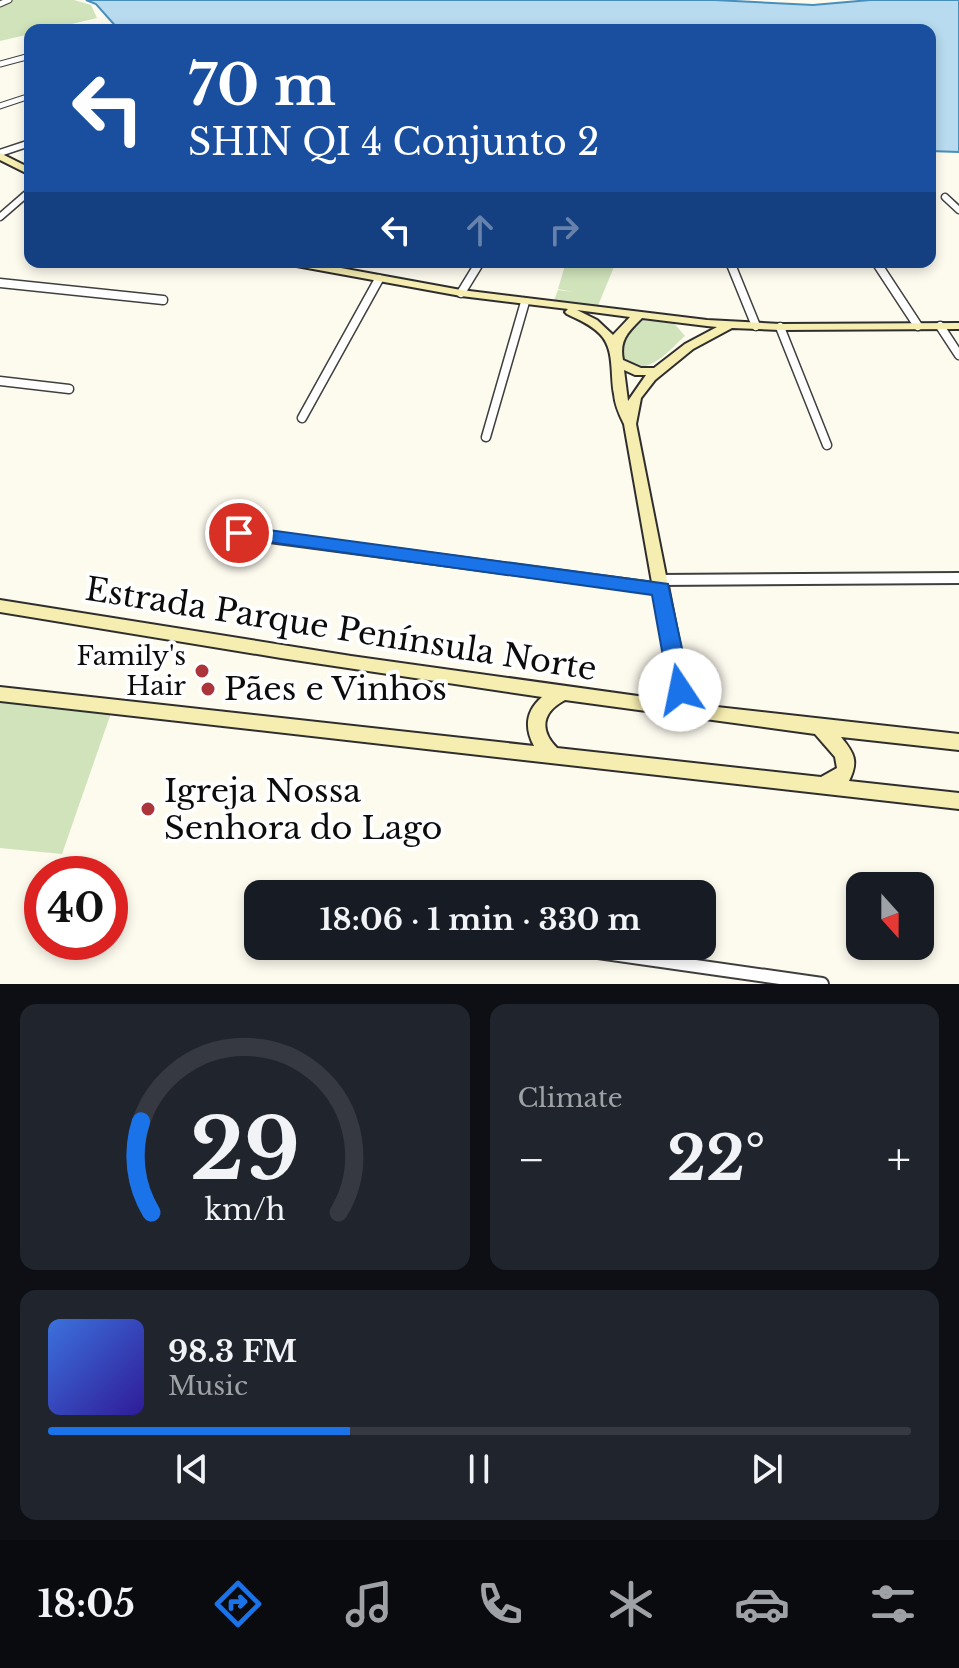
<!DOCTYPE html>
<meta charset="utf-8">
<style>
:root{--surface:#171b24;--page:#20242c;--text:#f1f3f6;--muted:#9ea1a6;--line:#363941;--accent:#1a73e8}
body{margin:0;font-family:"Libre Baskerville",serif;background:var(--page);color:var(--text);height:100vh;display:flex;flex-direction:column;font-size:30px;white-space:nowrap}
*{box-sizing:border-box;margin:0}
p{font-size:26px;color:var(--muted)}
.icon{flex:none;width:44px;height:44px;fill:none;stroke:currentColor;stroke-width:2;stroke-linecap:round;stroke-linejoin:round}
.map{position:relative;height:984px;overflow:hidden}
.details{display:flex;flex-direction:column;gap:20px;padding:20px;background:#0d0f14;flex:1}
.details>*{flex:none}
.guide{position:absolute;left:24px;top:24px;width:912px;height:244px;border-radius:16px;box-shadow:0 4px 12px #0003;background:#1a4fa0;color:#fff;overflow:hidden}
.needle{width:52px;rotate:159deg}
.buttons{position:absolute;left:846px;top:872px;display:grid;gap:16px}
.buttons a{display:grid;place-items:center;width:88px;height:88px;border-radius:16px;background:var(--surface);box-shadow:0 4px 12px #0003;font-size:40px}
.speed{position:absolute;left:24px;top:856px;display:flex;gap:16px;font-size:40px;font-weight:700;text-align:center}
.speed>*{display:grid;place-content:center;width:104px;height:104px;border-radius:50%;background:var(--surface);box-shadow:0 4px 12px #0003;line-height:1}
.speed .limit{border:12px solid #d22;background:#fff;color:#111}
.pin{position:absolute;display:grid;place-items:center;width:68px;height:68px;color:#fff;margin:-34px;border:4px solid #fff;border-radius:50%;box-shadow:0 2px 8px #0007}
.me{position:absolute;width:88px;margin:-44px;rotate:349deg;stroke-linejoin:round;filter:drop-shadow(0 0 6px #0008)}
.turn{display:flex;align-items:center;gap:28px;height:168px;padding:0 32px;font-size:36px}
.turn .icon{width:104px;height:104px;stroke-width:2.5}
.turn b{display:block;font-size:56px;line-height:68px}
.lanes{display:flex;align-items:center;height:76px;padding:0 32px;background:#0003;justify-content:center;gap:40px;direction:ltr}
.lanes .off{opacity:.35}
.big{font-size:60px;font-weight:800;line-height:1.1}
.details .widget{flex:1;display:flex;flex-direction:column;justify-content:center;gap:12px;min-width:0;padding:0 28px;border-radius:16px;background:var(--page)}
.details .dial{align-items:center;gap:0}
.dial svg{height:208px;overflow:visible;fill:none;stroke:var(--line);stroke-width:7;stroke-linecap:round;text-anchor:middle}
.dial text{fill:var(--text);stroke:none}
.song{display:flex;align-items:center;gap:24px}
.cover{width:96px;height:96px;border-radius:12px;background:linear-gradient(135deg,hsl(220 70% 55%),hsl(250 70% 35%))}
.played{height:8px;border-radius:4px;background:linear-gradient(90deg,var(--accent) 35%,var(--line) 35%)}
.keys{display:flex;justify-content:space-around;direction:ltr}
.heat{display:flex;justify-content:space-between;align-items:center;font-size:44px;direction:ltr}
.details .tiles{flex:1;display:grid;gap:20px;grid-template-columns:1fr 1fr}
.widget:last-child{grid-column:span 2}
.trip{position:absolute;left:244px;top:880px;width:472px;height:80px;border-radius:16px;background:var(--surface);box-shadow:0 4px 12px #0003;font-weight:800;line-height:80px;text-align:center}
.menu{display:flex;height:128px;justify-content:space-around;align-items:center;background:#090b0e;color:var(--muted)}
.menu .icon{width:56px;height:56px}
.menu .on{color:var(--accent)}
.menu b{font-size:36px;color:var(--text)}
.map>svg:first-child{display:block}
.green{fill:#d0e3bb}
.water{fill:#b8dbef;stroke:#478fbd;stroke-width:2}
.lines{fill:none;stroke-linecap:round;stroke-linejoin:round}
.street-far4-casing{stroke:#3f3f3f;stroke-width:7}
.street-far3-casing{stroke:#3f3f3f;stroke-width:9}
.street-far2-casing{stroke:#3f3f3f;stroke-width:11}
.street-far1-casing{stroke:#3f3f3f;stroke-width:14}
.street-casing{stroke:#3f3f3f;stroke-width:16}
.secondary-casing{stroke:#2e2e2e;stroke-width:4}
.street-far4{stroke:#fff;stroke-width:5}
.street-far3{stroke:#fff;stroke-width:6}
.street-far2{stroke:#fff;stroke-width:8}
.street-far1{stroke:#fff;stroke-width:10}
.street{stroke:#fff;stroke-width:12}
.secondary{fill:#f6edb0;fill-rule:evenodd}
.route{fill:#1a73e8;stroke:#114b97;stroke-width:2}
.poi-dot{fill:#ac343b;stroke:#fff;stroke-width:3}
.labels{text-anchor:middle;stroke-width:8;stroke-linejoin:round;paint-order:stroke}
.poi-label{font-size:26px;fill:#0c0c0c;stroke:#fff;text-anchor:end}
.near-street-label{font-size:32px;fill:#0c0c0c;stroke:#fff}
.near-poi-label{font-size:32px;fill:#0c0c0c;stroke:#fff;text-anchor:start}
</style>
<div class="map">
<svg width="959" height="984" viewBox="0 0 959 984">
<rect width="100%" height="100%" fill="#fdfaee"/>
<path class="green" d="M11,0H74L91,5L97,18L46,30H30V34L0,41V5Z
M566,262H616L597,308L553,303L558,290L574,292L558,289Z
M641,320L673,322L685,336C668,351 654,371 629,367C617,351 621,342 629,325Z
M0,702L111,713L62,854L0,848Z"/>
<path class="water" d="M86,0H715L813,5L870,0H959V152L930,151V30H119L96,4Z"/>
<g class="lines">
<g class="street-far4-casing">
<path id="street-far4" d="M0,4L9,0
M0,64L30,56
M0,106L30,96"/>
</g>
<g class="street-far3-casing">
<path id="street-far3" d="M0,153L30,143
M945,197L959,210
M0,217L30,191"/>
</g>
<g class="street-far2-casing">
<path id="street-far2" d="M730,262L756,326
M876,262L918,326
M0,283L163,300
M461,293L480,262
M940,326L959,355
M780,327L827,445
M0,381L69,389
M302,418L379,279
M486,437L525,302"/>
</g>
<g class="street-far1-casing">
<path id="street-far1" d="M239,533L661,589
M659,580L959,578"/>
</g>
<g class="street-casing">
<path id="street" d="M556,946L822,984"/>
</g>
<g class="secondary-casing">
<path id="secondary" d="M0,153L30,168V175L0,160Z
M286,262H308L461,290L707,320L780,324L959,323V329L780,330L732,328L693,349L655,380L641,398L636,424L688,687L708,706L959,734V750L841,737C854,753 859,761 849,781L959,793V809L0,701V687L534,746C524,727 526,711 542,697L281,658L0,612V600L351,656L681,702L671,690L624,424C619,414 615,405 614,394C610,374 615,349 600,334C590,324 579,320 567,314L565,312L568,309L461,296L291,265ZM577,310L630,317L613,335L597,320ZM642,318L707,326L717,327L685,344L654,368H641L623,360C619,340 628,332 642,318ZM624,370L635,375H646L628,401ZM565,700L815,734L835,757L837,768L821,777L557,748C539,730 542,712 565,700Z"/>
</g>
<use href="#street-far4" class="street-far4"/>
<use href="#street-far3" class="street-far3"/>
<use href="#street-far2" class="street-far2"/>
<use href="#street-far1" class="street-far1"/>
<use href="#street" class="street"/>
<use href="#secondary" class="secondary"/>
</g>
<path class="route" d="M239,526L668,584L691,690L687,696L680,699L672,696L669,690L652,595L232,537L230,533Z"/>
<g class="poi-dot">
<circle cx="202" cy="671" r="8"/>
<circle cx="208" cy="689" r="8"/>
<circle cx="148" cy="809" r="8"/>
</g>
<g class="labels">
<g class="poi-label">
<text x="186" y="665">Family's<tspan x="186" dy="30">Hair</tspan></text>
</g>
<g class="near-street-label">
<text transform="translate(341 629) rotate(9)" y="11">Estrada Parque Península Norte</text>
</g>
<g class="near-poi-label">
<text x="224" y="700">Pães e Vinhos</text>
<text x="164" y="802">Igreja Nossa<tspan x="164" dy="37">Senhora do Lago</tspan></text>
</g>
</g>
</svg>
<div class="buttons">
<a><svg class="needle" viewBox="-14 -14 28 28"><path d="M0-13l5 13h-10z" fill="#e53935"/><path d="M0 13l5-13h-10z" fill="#9ea1a6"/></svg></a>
</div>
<div class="speed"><div class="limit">40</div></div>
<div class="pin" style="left:239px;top:533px;background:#d93025"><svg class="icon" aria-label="arrive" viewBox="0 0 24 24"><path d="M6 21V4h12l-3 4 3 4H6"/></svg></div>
<svg class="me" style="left:680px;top:690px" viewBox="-20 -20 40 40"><circle r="19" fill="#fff"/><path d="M0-13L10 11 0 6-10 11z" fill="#1a73e8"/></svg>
<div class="trip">18:06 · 1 min · 330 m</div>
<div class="guide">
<div class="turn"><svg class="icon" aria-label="left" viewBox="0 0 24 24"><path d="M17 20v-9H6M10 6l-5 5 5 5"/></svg><div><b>70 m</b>SHIN QI 4 Conjunto 2</div></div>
<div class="lanes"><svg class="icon" aria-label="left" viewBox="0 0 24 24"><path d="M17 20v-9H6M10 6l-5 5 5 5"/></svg><svg class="icon off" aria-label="ahead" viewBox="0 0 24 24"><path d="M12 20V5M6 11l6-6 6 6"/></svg><svg class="icon off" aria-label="right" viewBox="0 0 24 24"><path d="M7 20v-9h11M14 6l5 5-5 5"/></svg></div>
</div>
</div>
<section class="details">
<div class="tiles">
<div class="widget dial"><svg viewBox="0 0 100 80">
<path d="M14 69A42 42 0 1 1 86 69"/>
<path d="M14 69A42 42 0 0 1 10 34" stroke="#1a73e8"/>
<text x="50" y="56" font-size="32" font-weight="700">29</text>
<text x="50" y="72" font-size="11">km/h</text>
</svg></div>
<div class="widget"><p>Climate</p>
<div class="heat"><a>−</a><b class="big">22°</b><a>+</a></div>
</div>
<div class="widget">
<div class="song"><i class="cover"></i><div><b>98.3 FM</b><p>Music</p></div></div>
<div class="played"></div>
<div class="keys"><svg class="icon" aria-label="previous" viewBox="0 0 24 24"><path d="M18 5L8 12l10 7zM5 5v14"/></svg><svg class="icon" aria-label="pause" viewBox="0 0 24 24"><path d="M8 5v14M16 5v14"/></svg><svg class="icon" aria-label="next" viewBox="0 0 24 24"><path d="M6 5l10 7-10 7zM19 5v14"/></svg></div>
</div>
</div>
</section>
<nav class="menu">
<b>18:05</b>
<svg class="icon on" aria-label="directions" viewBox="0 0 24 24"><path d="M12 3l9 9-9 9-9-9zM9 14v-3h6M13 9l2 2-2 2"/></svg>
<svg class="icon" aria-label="music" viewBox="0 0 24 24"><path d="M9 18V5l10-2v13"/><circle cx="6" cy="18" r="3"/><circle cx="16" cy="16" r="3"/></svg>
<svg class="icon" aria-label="phone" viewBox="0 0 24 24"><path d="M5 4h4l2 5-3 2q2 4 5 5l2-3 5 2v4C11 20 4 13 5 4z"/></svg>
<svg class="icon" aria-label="climate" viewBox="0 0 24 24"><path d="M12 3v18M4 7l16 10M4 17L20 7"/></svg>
<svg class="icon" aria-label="car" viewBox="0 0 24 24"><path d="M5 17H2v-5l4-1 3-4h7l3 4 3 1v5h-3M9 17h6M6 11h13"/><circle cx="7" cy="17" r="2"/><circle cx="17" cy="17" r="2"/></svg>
<svg class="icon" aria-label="filters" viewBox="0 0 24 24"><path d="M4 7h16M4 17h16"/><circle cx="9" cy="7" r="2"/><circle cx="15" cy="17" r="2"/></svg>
</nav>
